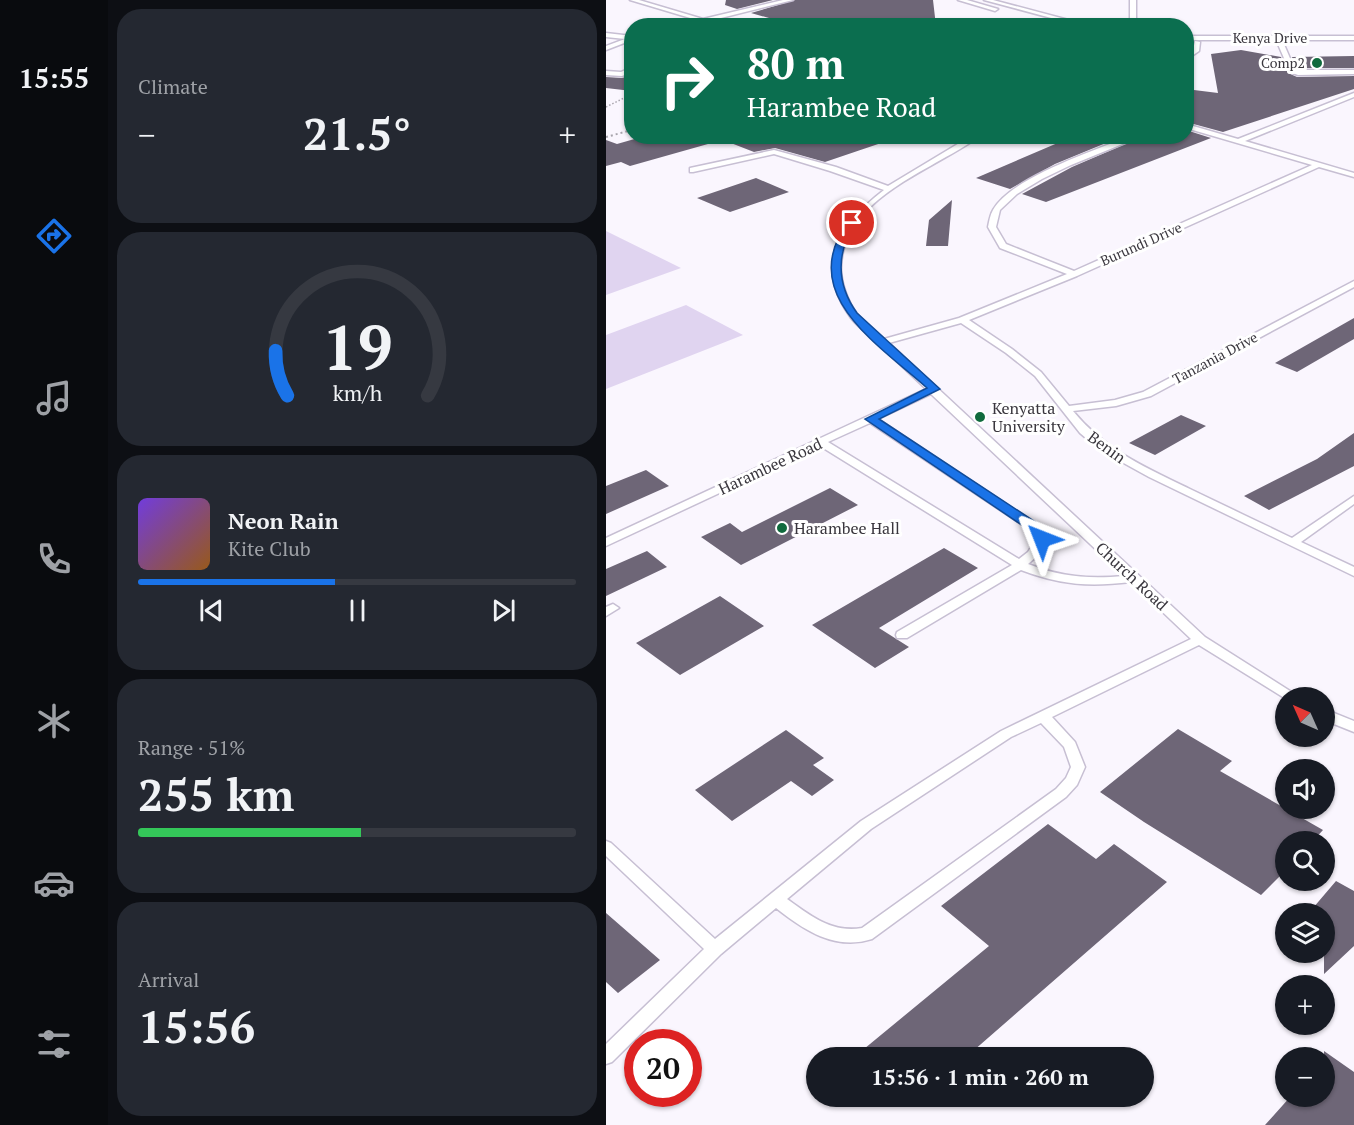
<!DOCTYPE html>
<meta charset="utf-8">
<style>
:root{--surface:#171b24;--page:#242831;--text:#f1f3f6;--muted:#9ea1a6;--line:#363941;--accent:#1a73e8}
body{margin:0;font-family:"PT Serif",serif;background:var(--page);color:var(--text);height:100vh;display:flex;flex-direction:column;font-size:22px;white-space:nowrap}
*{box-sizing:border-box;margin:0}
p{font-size:20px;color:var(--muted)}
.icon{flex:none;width:33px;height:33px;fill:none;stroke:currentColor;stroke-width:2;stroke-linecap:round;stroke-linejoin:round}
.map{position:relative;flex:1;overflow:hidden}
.drawer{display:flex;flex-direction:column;gap:9px;padding:9px;background:#0d0f14;width:498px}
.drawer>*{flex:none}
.hud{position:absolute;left:18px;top:18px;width:570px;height:126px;border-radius:24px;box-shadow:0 2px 4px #0004;background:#0b6e4f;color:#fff;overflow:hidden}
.needle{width:39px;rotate:315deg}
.fabs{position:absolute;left:669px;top:687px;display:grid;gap:12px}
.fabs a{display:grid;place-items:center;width:60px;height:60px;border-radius:50%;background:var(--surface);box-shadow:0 2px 4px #0004;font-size:30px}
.speed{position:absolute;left:18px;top:1029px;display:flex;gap:12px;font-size:30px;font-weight:700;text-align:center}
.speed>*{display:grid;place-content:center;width:78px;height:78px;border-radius:50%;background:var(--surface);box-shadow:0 2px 4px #0004;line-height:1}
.speed .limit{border:9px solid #d22;background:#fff;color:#111}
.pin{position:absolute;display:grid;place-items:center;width:51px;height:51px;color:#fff;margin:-26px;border:3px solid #fff;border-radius:50%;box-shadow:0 2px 6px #0007}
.me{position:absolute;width:66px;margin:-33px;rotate:315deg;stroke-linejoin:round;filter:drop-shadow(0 0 4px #0008)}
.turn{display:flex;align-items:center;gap:21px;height:126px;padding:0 24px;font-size:27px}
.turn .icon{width:78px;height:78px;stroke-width:2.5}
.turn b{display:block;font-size:42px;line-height:51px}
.big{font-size:45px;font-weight:700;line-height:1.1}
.drawer .card{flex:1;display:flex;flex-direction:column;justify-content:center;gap:9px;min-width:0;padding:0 21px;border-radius:24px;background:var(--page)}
.drawer .dial{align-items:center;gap:0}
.dial svg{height:156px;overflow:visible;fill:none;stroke:var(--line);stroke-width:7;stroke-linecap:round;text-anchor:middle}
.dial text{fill:var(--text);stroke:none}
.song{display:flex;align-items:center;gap:18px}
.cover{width:72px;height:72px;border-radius:9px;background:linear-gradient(135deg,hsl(260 70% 55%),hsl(30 70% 35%))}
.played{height:6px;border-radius:3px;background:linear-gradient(90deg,var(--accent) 45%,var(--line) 45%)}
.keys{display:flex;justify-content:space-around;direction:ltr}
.heat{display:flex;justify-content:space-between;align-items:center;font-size:33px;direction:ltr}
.charge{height:9px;border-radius:4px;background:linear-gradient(90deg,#34c759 51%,var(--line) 0)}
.trip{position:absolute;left:200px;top:1047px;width:348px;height:60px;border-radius:30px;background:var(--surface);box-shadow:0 2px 4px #0004;font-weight:700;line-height:60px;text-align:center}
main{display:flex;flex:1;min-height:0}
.menu{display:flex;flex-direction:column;width:108px;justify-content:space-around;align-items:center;background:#090b0e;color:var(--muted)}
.menu .icon{width:42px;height:42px}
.menu .on{color:var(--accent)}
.menu b{font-size:27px;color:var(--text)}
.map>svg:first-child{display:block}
.green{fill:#e0d4f0}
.building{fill:#6e6677}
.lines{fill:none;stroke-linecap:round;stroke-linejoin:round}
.lane-casing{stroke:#c7bfd3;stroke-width:3}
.path-far1{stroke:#a8a4ac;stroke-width:1.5;stroke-dasharray:1.5 2;stroke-linecap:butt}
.path{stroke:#a8a4ac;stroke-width:2;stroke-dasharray:2 3;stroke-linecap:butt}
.lane{fill:#fff;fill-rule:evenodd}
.route{fill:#1a73e8;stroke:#114b97;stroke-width:1.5}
.poi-dot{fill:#106a3d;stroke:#fff;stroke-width:2}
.labels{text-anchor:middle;stroke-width:6;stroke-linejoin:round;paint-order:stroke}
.far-street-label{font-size:14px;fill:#3a373e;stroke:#fff}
.far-poi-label{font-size:14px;fill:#3a373e;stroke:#fff;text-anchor:end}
.poi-label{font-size:16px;fill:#3a373e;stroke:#fff;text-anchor:start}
.street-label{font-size:16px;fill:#3a373e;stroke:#fff}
</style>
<main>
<nav class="menu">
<b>15:55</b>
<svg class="icon on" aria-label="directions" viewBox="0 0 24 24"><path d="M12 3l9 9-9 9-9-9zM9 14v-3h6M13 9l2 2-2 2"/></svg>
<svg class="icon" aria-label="music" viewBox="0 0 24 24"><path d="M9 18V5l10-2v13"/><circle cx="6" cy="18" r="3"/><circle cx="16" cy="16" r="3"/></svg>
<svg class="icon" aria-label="phone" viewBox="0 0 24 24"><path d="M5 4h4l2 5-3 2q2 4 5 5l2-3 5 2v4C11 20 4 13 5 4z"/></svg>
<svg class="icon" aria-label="climate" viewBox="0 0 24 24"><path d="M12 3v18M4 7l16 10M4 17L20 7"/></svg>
<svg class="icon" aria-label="car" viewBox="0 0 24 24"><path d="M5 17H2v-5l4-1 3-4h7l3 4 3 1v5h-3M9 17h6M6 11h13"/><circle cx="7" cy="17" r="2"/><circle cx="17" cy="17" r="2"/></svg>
<svg class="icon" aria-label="filters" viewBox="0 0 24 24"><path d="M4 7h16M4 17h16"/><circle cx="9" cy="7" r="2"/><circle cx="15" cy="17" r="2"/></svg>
</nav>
<section class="drawer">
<div class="card"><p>Climate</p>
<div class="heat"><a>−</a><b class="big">21.5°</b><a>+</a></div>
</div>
<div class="card dial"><svg viewBox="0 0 100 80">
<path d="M14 69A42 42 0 1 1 86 69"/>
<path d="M14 69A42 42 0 0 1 8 46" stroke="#1a73e8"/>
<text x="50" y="56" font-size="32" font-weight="700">19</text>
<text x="50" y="72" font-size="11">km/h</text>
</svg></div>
<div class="card">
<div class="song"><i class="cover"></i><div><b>Neon Rain</b><p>Kite Club</p></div></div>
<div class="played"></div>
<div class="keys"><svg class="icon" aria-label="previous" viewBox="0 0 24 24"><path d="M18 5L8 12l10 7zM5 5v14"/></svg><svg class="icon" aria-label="pause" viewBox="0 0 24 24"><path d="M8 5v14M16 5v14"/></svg><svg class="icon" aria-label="next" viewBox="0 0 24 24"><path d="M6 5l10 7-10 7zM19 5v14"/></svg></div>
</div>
<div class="card"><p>Range · 51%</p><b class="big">255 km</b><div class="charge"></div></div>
<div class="card"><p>Arrival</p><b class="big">15:56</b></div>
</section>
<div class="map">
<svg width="748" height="1125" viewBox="0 0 748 1125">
<rect width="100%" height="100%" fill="#faf6fe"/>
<path class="green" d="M0,231L75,268L0,295Z
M80,305L137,335L0,389V335Z"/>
<path class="building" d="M120,0H167L131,9L119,5Z
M189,0H327L330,26H191L145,13Z
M635,50L675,57L682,73L691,77L748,76V89L617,132L580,122V89L612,93L605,54Z
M748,56V68H690L686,57Z
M26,75V91L0,88V77L16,78Z
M580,130L605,138L440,202L416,194L466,167L538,136H580Z
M39,136H108L109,142L24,166L15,162L0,166V140L11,144Z
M112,136H283L284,140L219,162L169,148L148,152L112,138Z
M468,136H517L449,164L404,189L370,178Z
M150,178L183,192L124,212L91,198Z
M346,200L342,246H320L323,220Z
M748,318V339L691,372L669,363Z
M575,415L600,426L549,455L523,443Z
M748,433V466L663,510L638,496L711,459Z
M40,470L63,486L0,514V486Z
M224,488L252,505L135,565L95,537L124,523L136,532Z
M338,548L372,568L273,628L303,647L269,668L206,625Z
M41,551L61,567L0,596V569Z
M114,596L158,626L74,675L30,643Z
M572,729L626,761L614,771L717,830L706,842H680V870L655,895L538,822L494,792Z
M180,730L218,758L207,765L228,780L206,796L185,781L126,821L89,790Z
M442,824L490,859L508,844L561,882L359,1058H247L383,946L335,906Z
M730,881L748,891V946L718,974V914L707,908Z
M0,913L54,960L12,993L0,982Z
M718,1051L748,1072V1125H659L685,1096H718Z"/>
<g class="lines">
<g class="lane-casing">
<path id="lane" d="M24,0H33L97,19L177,0H187L83,26H72L91,20Z
M352,0H361L392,9L389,11Z
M378,0H387L485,26H475Z
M524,0H530V26H524Z
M410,23L413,26H408Z
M0,33L26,36V40L0,50V46L19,39L0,37Z
M580,36H748V40H580Z
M674,40L677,42L689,70H748V74L692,75L684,72L671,42Z
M589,41L594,42L593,51L580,60V55L587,50Z
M26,67V72L16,76L0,75V71L15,72Z
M748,93V97L639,141L748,173V177L713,167L471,276L363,320L406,349L435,372L463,406L509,400L537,392L748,281V287L545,396L510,406L467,411C500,451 541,468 586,490C619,506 653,522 686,538L748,496V504L695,542L748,567V576L543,477L494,450L474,433L429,376L400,353L355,323L283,343L599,637L695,698L680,699L593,645L446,717L469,742L479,767L471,785L460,797L266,939C229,951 198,930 170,908L115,954L6,1062L0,1064V1044L98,949L0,856V841L5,843L109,939L255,821L395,731L585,639L525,582C483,587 454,585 415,570L301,638H291L290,635L291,632L406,565L214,446L0,546V538L320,389C302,372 284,355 266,338C259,331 248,324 243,315C207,263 234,224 278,190L224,171L168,154L87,172H84V168L168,150L230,167L282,186L365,136H374C326,171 233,199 235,271C236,285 242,302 251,314C258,323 269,331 278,339L353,318L461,274L394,248L382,227C383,222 384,215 387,210C404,178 492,149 525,136H536L465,165L436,179L411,194L394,210L390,227L400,244L468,271L706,165L580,128V124L632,139ZM325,394L518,576C483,579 455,577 422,564L430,557L442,539L436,528L272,419ZM264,423L427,532L430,539L422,552L413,559L222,442ZM435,723L458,747L465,767L460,778L450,789L256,928C225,933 205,916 181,899L265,829L405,737Z
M7,604L13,608L0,616V607Z
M718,709L748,721V732L718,720Z"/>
</g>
<path class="path-far1" d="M0,107L26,94"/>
<path class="path" d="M0,137L26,130"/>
<use href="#lane" class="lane"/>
</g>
<path class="route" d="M243,221L250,223C230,251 230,284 251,313L334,389L273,419L437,527L442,539L440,542H431L426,532L259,419L321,388C273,345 188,293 243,221Z"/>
<g class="poi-dot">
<circle cx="711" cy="63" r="6"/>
<circle cx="374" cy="417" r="6"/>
<circle cx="176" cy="528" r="6"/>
</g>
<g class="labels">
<g class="far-street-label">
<text x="664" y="43">Kenya Drive</text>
<text transform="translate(535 244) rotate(-24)" y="5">Burundi Drive</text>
<text transform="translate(609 358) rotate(-28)" y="5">Tanzania Drive</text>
</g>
<g class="far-poi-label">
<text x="699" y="68">Comp2</text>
</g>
<g class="poi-label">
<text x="386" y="414">Kenyatta<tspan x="386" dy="18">University</tspan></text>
<text x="188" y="534">Harambee Hall</text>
</g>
<g class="street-label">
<text transform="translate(501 447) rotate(36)" y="6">Benin</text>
<text transform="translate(164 466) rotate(-25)" y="6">Harambee Road</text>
<text transform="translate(526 576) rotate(43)" y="6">Church Road</text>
</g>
</g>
</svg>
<div class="fabs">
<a><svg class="needle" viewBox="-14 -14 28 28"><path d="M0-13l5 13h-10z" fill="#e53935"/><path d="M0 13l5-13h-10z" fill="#9ea1a6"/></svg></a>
<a><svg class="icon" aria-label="sound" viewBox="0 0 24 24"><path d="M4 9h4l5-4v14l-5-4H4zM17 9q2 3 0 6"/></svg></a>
<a><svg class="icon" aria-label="search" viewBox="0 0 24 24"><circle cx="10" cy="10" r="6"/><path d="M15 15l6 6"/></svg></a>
<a><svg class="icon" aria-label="layers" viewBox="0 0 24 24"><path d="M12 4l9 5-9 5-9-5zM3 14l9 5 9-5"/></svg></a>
<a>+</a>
<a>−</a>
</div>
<div class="speed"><div class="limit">20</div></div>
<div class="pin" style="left:246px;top:223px;background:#d93025"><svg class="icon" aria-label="arrive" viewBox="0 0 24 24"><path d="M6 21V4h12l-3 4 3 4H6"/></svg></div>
<svg class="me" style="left:436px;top:539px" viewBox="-20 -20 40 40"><path d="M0-17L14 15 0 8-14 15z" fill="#1a73e8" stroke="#fff" stroke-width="4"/></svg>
<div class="trip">15:56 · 1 min · 260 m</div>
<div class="hud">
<div class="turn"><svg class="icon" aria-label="right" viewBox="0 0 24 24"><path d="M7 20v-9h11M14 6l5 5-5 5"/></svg><div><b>80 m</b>Harambee Road</div></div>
</div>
</div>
</main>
